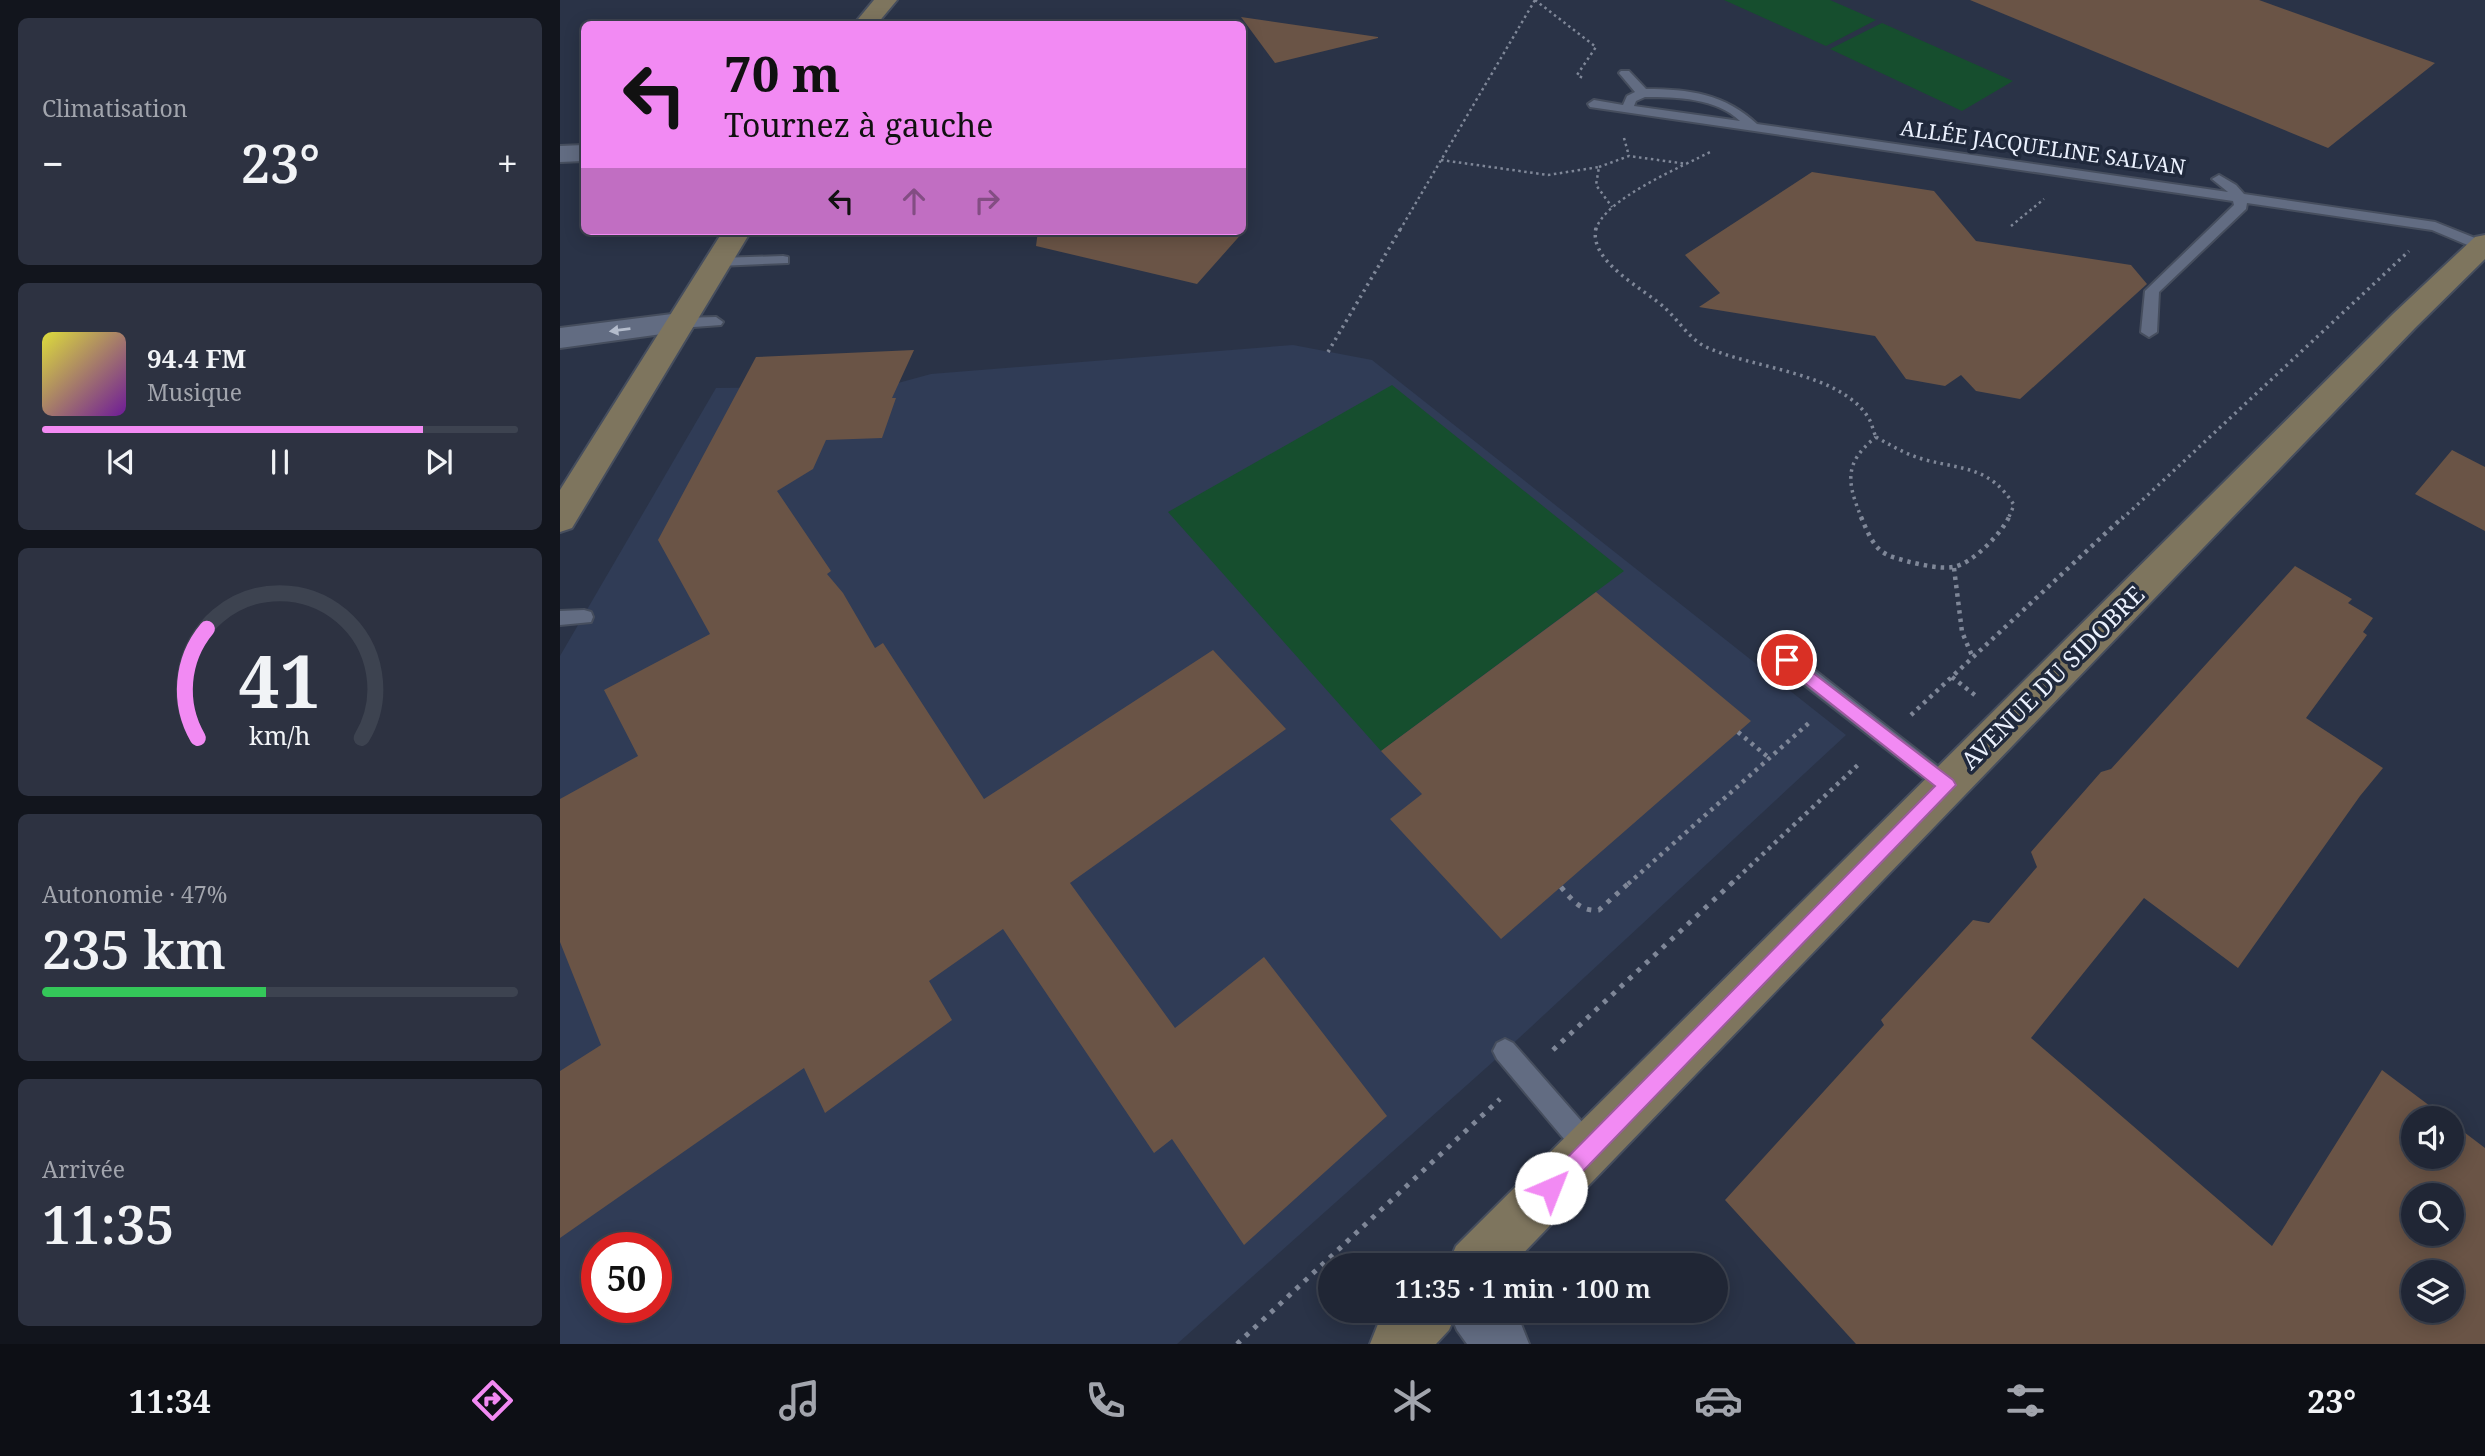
<!DOCTYPE html>
<html lang="fr">
<meta charset="utf-8">
<style>
:root{--surface:#202635;--page:#2d3241;--text:#f1f3f6;--muted:#a2a5ad;--line:#3d4350;--accent:#f28af3}
body{margin:0;font-family:"Noto Serif",serif;background:var(--page);color:var(--text);height:100vh;display:flex;flex-direction:column;font-size:26px;white-space:nowrap}
*{box-sizing:border-box;margin:0}
p{font-size:23px;color:var(--muted)}
.icon{flex:none;width:38px;height:38px;fill:none;stroke:currentColor;stroke-width:2;stroke-linecap:round;stroke-linejoin:round}
.map{position:relative;flex:1;overflow:hidden}
.drawer{display:flex;flex-direction:column;gap:18px;padding:18px;background:#12151d;width:560px}
.drawer>*{flex:none}
.hud{position:absolute;left:21px;top:21px;width:665px;height:214px;border-radius:10px;box-shadow:0 4px 18px #0003,0 0 0 2px var(--line);background:#f28af3;color:#111;overflow:hidden}
.tools{position:absolute;left:1841px;top:1106px;display:grid;gap:14px}
.tools a{display:grid;place-items:center;width:63px;height:63px;border-radius:50%;background:var(--surface);box-shadow:0 4px 18px #0003,0 0 0 2px var(--line);font-size:35px}
.speed{position:absolute;left:21px;top:1232px;display:flex;gap:14px;font-size:35px;font-weight:700;text-align:center}
.speed>*{display:grid;place-content:center;width:91px;height:91px;border-radius:50%;background:var(--surface);box-shadow:0 4px 18px #0003,0 0 0 2px var(--line);line-height:1}
.speed .limit{border:10px solid #d22;background:#fff;color:#111}
.pin{position:absolute;display:grid;place-items:center;width:60px;height:60px;color:#fff;margin:-30px;border:4px solid #fff;border-radius:50%;box-shadow:0 2px 7px #0007}
.me{position:absolute;width:77px;margin:-38px;rotate:44deg;stroke-linejoin:round;filter:drop-shadow(0 0 5px #0008)}
.turn{display:flex;align-items:center;gap:24px;height:147px;padding:0 28px;font-size:32px}
.turn .icon{width:91px;height:91px;stroke-width:2.5}
.turn b{display:block;font-size:49px;line-height:60px}
.lanes{display:flex;align-items:center;height:66px;padding:0 28px;background:#0003;justify-content:center;gap:35px;direction:ltr}
.lanes .off{opacity:.35}
.big{font-size:52px;font-weight:600;line-height:1.1}
.drawer .widget{flex:1;display:flex;flex-direction:column;justify-content:center;gap:10px;min-width:0;padding:0 24px;border-radius:10px;background:var(--page)}
.drawer .dial{align-items:center;gap:0}
.dial svg{height:182px;overflow:visible;fill:none;stroke:var(--line);stroke-width:7;stroke-linecap:round;text-anchor:middle}
.dial text{fill:var(--text);stroke:none}
.song{display:flex;align-items:center;gap:21px}
.cover{width:84px;height:84px;border-radius:10px;background:linear-gradient(135deg,hsl(60 70% 55%),hsl(280 70% 35%))}
.played{height:7px;border-radius:4px;background:linear-gradient(90deg,var(--accent) 80%,var(--line) 80%)}
.keys{display:flex;justify-content:space-around;direction:ltr}
.heat{display:flex;justify-content:space-between;align-items:center;font-size:38px;direction:ltr}
.charge{height:10px;border-radius:5px;background:linear-gradient(90deg,#34c759 47%,var(--line) 0)}
.trip{position:absolute;left:758px;top:1253px;width:410px;height:70px;border-radius:35px;background:var(--surface);box-shadow:0 4px 18px #0003,0 0 0 2px var(--line);font-weight:600;line-height:70px;text-align:center}
.tab-bar{display:flex;height:112px;justify-content:space-around;align-items:center;background:#0d0f15;color:var(--muted)}
.tab-bar .icon{width:49px;height:49px}
.tab-bar .selected{color:var(--accent)}
.tab-bar b{font-size:32px;color:var(--text)}
main{display:flex;flex:1;min-height:0}
.map>svg:first-child{display:block}
.built{fill:#303c56;fill-rule:evenodd}
.green{fill:#164e2e}
.building{fill:#6a5446;fill-rule:evenodd}
.lines{fill:none;stroke-linecap:round;stroke-linejoin:round}
.lane-casing{stroke:#464e5e;stroke-width:4}
.street-casing{stroke:#464e5e;stroke-width:4}
.secondary-casing{stroke:#464e5e;stroke-width:4}
.path-far3{stroke:#7f8798;stroke-width:2.5;stroke-dasharray:2.5 3.5;stroke-linecap:butt}
.path-far2{stroke:#7f8798;stroke-width:3.5;stroke-dasharray:2.5 4.5;stroke-linecap:butt}
.path-far1{stroke:#7f8798;stroke-width:4.5;stroke-dasharray:3.5 5;stroke-linecap:butt}
.path{stroke:#7f8798;stroke-width:5;stroke-dasharray:4.5 7;stroke-linecap:butt}
.lane{fill:#626c82;fill-rule:evenodd}
.street{fill:#626c82;fill-rule:evenodd}
.secondary{fill:#7e755e;fill-rule:evenodd}
.oneway{fill:#b4bccc}
.route{fill:#f28af3;stroke:#9d5a9e;stroke-width:2}
.labels{text-anchor:middle;stroke-width:7;stroke-linejoin:round;paint-order:stroke}
.far-street-label{font-size:21px;fill:#ebf1fe;stroke:#20293c}
.street-label{font-size:24px;fill:#ebf1fe;stroke:#20293c}
</style>
<main>
<section class="drawer">
<div class="widget"><p>Climatisation</p>
<div class="heat"><a>−</a><b class="big">23°</b><a>+</a></div>
</div>
<div class="widget">
<div class="song"><i class="cover"></i><div><b>94.4 FM</b><p>Musique</p></div></div>
<div class="played"></div>
<div class="keys"><svg class="icon" aria-label="previous" viewBox="0 0 24 24"><path d="M18 5L8 12l10 7zM5 5v14"/></svg><svg class="icon" aria-label="pause" viewBox="0 0 24 24"><path d="M8 5v14M16 5v14"/></svg><svg class="icon" aria-label="next" viewBox="0 0 24 24"><path d="M6 5l10 7-10 7zM19 5v14"/></svg></div>
</div>
<div class="widget dial"><svg viewBox="0 0 100 80">
<path d="M14 69A42 42 0 1 1 86 69"/>
<path d="M14 69A42 42 0 0 1 18 21" stroke="#f28af3"/>
<text x="50" y="56" font-size="32" font-weight="700">41</text>
<text x="50" y="72" font-size="11">km/h</text>
</svg></div>
<div class="widget"><p>Autonomie · 47%</p><b class="big">235 km</b><div class="charge"></div></div>
<div class="widget"><p>Arrivée</p><b class="big">11:35</b></div>
</section>
<div class="map">
<svg width="1925" height="1344" viewBox="0 0 1925 1344">
<rect width="100%" height="100%" fill="#2a3347"/>
<path class="built" d="M733,345L812,360L1286,735L945,1051L617,1344H0V656L156,388L327,386L371,374ZM37,1248H96V1307H37Z"/>
<path class="green" d="M1164,0H1270L1316,20L1266,46Z
M1322,23L1453,81L1402,111L1270,49Z
M832,385L1064,571L821,751L608,512Z"/>
<path class="building" d="M1410,0H1699L1875,63L1768,148Z
M681,17L818,37V38L715,63Z
M1252,172L1374,191L1416,241L1571,265L1587,284L1460,399L1416,391L1401,375L1385,386L1346,379L1315,336L1139,307L1160,293L1125,255Z
M478,231H684L637,284L476,246Z
M354,350L332,398H336L322,438L266,440L253,469L217,491L271,571L267,574L283,593L315,648L323,643L424,799L653,650L726,729L510,883L615,1028L704,957L827,1116L684,1245L612,1139L594,1153L443,929L369,981L392,1020L265,1113L244,1068L0,1238V1071L41,1045L0,942V799L78,756L44,690L150,634L98,540L196,357Z
M1892,450L1925,467V531L1855,494Z
M1735,566L1792,599L1788,603L1813,618L1803,632L1807,635L1746,718L1823,768L1800,796L1678,968L1584,898L1471,1038L1712,1246L1822,1070L1886,1118H1853V1157H1892V1123L1925,1148V1344H1296L1165,1200L1324,1025L1321,1020L1413,920L1429,923L1477,867L1471,852L1541,772L1551,769ZM1853,1195H1892V1234H1853ZM1853,1272H1892V1311H1853Z
M1036,592L1191,721L941,939L830,819L862,794L821,751Z"/>
<g class="lines">
<g class="lane-casing">
<path id="lane" d="M1061,71H1069L1086,89C1129,89 1165,94 1197,124L1668,192L1652,179L1659,175L1676,185L1684,194L1875,222L1925,242V249H1917L1872,230L1687,203L1686,209L1599,292L1597,332L1589,337L1581,332L1585,291L1674,205L1673,201L1030,107L1028,104L1034,100L1063,105L1067,96L1075,92L1059,73ZM1085,97C1117,97 1156,98 1180,121L1074,106L1076,101Z
M223,256L228,257V263L158,266L151,262L158,258Z
M156,317L163,322L161,325L120,328L113,323L120,318Z
M24,610L31,612L33,617L31,622L0,625V611Z
M1227,652L1234,654L1394,779L1397,785L1394,791L1387,794L1380,791L1220,666L1217,660L1220,654Z
M945,1039L953,1043L1038,1140L1042,1149L1038,1158L1029,1162L1020,1158L937,1059L933,1051L937,1043Z"/>
</g>
<g class="street-casing">
<path id="street" d="M24,145V161L0,162V146Z
M120,313L131,316L135,323L131,330L0,348V328Z
M889,1311H950L961,1324L969,1344H907L897,1330Z"/>
</g>
<g class="secondary-casing">
<path id="secondary" d="M314,0H337L317,24H294Z
M163,231H191L12,528L0,532V490Z
M1925,235V259L1855,328L952,1265H888L896,1246L1833,314L1915,237Z
M832,1311H897L889,1330L876,1344H810L818,1324Z"/>
</g>
<path class="path-far3" d="M975,0L1036,47L1017,75L1023,78
M1064,138L1069,156
M881,160L988,175L1039,167L1036,185L1052,207
M1039,167L1069,156L1127,164
M1451,226L1484,199
M840,230L975,0
M1036,230C1043,199 1124,166 1152,151"/>
<path class="path-far2" d="M1036,228C1028,262 1085,289 1106,309C1119,321 1128,337 1144,346C1191,369 1278,371 1308,417C1312,423 1313,431 1316,437
M768,352L841,228
M1316,437C1332,446 1347,455 1366,460C1405,470 1430,467 1454,505L1448,519
M1302,519C1287,483 1283,463 1316,437
M1562,519L1849,251"/>
<path class="path-far1" d="M1301,517C1306,528 1311,542 1320,550C1328,557 1340,559 1350,562C1363,565 1380,569 1393,567C1412,564 1441,534 1449,517
M1394,568L1402,632L1413,658
M1392,677L1416,696
M1351,715L1563,517
M1178,732L1209,758
M1068,884L1250,722
M1171,884L1301,762"/>
<path class="path" d="M1001,887C1012,900 1021,912 1039,910L1070,882
M993,1050L1173,882
M677,1344L940,1099"/>
<use href="#lane" class="lane"/>
<use href="#street" class="street"/>
<use href="#secondary" class="secondary"/>
</g>
<defs><path id="oneway-solid" d="M-6-.8H1V-3.2L6.5 0L1 3.2V.8H-6Z" transform="scale(1.75)"/></defs>
<use class="oneway" href="#oneway-solid" transform="translate(60 330) rotate(173)"/>
<path class="route" d="M1227,653L1393,780L1396,785L999,1196L991,1199L984,1196L981,1188L984,1181L1375,786L1222,665L1219,660Z"/>
<g class="labels">
<g class="far-street-label">
<text transform="translate(1483 148) rotate(8)" y="7">ALLÉE JACQUELINE SALVAN</text>
</g>
<g class="street-label">
<text transform="translate(1493 678) rotate(-45)" y="8">AVENUE DU SIDOBRE</text>
</g>
</g>
</svg>
<div class="tools">
<a><svg class="icon" aria-label="sound" viewBox="0 0 24 24"><path d="M4 9h4l5-4v14l-5-4H4zM17 9q2 3 0 6"/></svg></a>
<a><svg class="icon" aria-label="search" viewBox="0 0 24 24"><circle cx="10" cy="10" r="6"/><path d="M15 15l6 6"/></svg></a>
<a><svg class="icon" aria-label="layers" viewBox="0 0 24 24"><path d="M12 4l9 5-9 5-9-5zM3 14l9 5 9-5"/></svg></a>
</div>
<div class="speed"><div class="limit">50</div></div>
<div class="pin" style="left:1227px;top:660px;background:#d93025"><svg class="icon" aria-label="arrive" viewBox="0 0 24 24"><path d="M6 21V4h12l-3 4 3 4H6"/></svg></div>
<svg class="me" style="left:991px;top:1188px" viewBox="-20 -20 40 40"><circle r="19" fill="#fff"/><path d="M0-13L10 11 0 6-10 11z" fill="#f28af3"/></svg>
<div class="trip">11:35 · 1 min · 100 m</div>
<div class="hud">
<div class="turn"><svg class="icon" aria-label="left" viewBox="0 0 24 24"><path d="M17 20v-9H6M10 6l-5 5 5 5"/></svg><div><b>70 m</b>Tournez à gauche</div></div>
<div class="lanes"><svg class="icon" aria-label="left" viewBox="0 0 24 24"><path d="M17 20v-9H6M10 6l-5 5 5 5"/></svg><svg class="icon off" aria-label="ahead" viewBox="0 0 24 24"><path d="M12 20V5M6 11l6-6 6 6"/></svg><svg class="icon off" aria-label="right" viewBox="0 0 24 24"><path d="M7 20v-9h11M14 6l5 5-5 5"/></svg></div>
</div>
</div>
</main>
<nav class="tab-bar">
<b>11:34</b>
<svg class="icon selected" aria-label="directions" viewBox="0 0 24 24"><path d="M12 3l9 9-9 9-9-9zM9 14v-3h6M13 9l2 2-2 2"/></svg>
<svg class="icon" aria-label="music" viewBox="0 0 24 24"><path d="M9 18V5l10-2v13"/><circle cx="6" cy="18" r="3"/><circle cx="16" cy="16" r="3"/></svg>
<svg class="icon" aria-label="phone" viewBox="0 0 24 24"><path d="M5 4h4l2 5-3 2q2 4 5 5l2-3 5 2v4C11 20 4 13 5 4z"/></svg>
<svg class="icon" aria-label="climate" viewBox="0 0 24 24"><path d="M12 3v18M4 7l16 10M4 17L20 7"/></svg>
<svg class="icon" aria-label="car" viewBox="0 0 24 24"><path d="M5 17H2v-5l4-1 3-4h7l3 4 3 1v5h-3M9 17h6M6 11h13"/><circle cx="7" cy="17" r="2"/><circle cx="17" cy="17" r="2"/></svg>
<svg class="icon" aria-label="filters" viewBox="0 0 24 24"><path d="M4 7h16M4 17h16"/><circle cx="9" cy="7" r="2"/><circle cx="15" cy="17" r="2"/></svg>
<b>23°</b>
</nav>
